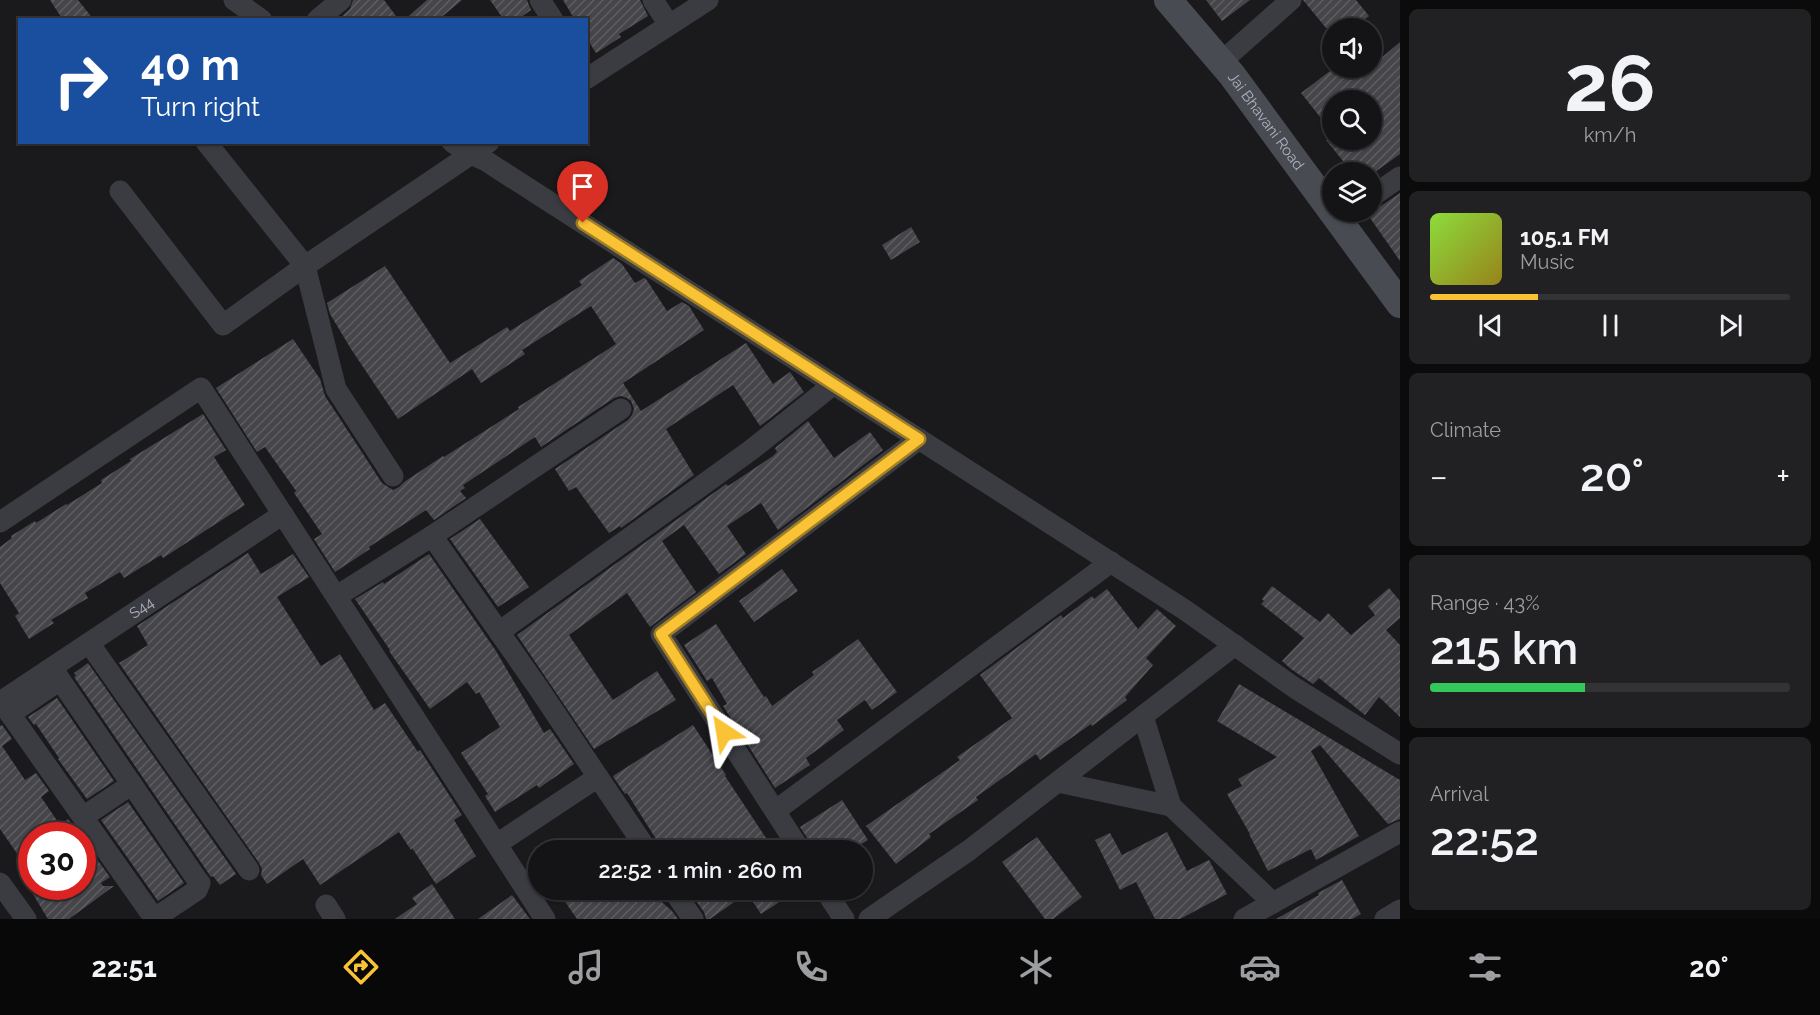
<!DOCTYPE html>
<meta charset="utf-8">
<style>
:root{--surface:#141416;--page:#212123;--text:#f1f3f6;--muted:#9d9ea1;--line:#333335;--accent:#fac335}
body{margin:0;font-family:Raleway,sans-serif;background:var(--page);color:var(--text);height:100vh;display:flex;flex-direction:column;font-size:22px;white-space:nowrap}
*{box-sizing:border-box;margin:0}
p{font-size:20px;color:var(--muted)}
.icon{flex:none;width:33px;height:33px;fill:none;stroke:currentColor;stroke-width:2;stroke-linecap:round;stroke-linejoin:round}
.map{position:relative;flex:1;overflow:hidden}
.details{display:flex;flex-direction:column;gap:9px;padding:9px;background:#0b0b0c;width:420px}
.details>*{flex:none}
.guide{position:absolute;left:18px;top:18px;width:570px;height:126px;border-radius:0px;box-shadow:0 2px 4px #0004,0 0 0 2px var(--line);background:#1a4fa0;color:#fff;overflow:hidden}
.buttons{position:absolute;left:1322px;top:18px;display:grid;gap:12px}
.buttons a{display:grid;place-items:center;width:60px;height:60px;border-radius:50%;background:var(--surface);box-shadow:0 2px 4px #0004,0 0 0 2px var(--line);font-size:30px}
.speed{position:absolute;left:18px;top:822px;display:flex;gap:12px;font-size:30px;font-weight:700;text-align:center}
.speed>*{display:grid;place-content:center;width:78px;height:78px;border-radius:50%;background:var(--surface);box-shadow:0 2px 4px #0004,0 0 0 2px var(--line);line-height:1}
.speed .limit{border:9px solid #d22;background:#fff;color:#111}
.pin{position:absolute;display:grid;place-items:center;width:51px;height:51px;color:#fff;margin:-62px -26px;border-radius:50% 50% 50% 0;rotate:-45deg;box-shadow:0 0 6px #0007}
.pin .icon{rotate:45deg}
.me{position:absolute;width:66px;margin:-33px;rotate:327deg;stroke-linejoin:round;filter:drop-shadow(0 0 4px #0008)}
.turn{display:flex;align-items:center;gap:21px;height:126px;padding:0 24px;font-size:27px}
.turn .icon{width:78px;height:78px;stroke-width:2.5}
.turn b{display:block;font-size:42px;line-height:51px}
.big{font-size:45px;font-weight:600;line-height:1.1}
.details .widget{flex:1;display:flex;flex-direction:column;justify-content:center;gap:9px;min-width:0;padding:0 21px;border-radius:9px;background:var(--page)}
.details .dial{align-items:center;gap:0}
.dial b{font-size:78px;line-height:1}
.song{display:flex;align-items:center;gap:18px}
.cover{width:72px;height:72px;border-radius:9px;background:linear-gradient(135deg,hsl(90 70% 55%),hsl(50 70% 35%))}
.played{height:6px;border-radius:3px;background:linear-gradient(90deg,var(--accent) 30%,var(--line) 30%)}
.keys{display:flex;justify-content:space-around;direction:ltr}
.heat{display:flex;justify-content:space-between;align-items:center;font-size:33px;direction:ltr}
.charge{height:9px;border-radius:4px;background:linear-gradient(90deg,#34c759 43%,var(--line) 0)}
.trip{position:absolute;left:528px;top:840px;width:345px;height:60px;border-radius:30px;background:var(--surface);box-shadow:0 2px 4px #0004,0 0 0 2px var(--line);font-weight:600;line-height:60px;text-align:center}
.tabs{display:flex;height:96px;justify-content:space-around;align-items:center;background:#080809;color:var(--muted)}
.tabs .icon{width:42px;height:42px}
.tabs .active{color:var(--accent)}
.tabs b{font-size:27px;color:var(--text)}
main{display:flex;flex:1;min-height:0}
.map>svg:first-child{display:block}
.building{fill:url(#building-hatch)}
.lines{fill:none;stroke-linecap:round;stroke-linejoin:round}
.street{stroke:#3b3c42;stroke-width:21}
.secondary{stroke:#494b52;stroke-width:28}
.route-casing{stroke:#a27f22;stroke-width:15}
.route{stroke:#fac335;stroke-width:10}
.labels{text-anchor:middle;stroke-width:6;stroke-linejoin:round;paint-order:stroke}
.street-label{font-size:15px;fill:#acb1bd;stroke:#151518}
</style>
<main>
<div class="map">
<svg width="1400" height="919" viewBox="0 0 1400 919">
<defs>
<pattern id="building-hatch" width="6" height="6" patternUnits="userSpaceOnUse" patternTransform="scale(1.5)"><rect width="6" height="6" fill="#45454a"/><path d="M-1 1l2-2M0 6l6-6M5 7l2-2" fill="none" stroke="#5d5d62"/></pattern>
</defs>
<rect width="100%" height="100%" fill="#1a1a1d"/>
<path class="building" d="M50,0H78L94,20H63Z
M353,0H384L399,20H338L350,9Z
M427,0H462L438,20H404Z
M490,0H527L531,10L517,20H504Z
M563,0H640L648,16L619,34L621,37L596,53L586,37V20H575Z
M1206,0H1250L1222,21Z
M1303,0H1356L1369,16L1353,28H1326Z
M1400,42V154L1375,172H1352L1326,140H1371V100H1332V132L1301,93L1334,68H1354L1360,76Z
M1400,193V261L1368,215Z
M911,227L920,242L891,260L882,245Z
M613,258L622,264L635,283L644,278L646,279L667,311L682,302L689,306L704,330L623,383L641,411L746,343L773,384L790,372L804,392L760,426L733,385L666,429L694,475L621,528L620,526L609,533L576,487L569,491L555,469L628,420L632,415L634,409L631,401L627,398L621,396L614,398L541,447L535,437L463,485L465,488L460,491L466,498L434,520L426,510L369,547L370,549L335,572L314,539L322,534L294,493L296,491L265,447L257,452L216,388L293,339L320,379L325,396L382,483L393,490L399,487L404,482L443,456L444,457L519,409L518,407L616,344L591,306L522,350L525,354L481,383L472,369L398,419L351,349L330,314L327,303L385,266L450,363L507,327L510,331L582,285L579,281Z
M203,414L226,450L214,457L245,505L163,558L161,555L124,578L120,572L85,593L88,598L51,620L54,623L29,639L15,616L19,613L0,583V547L12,538L11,536L35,521L36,523L66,504L67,505L102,483L101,480L131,461L130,459Z
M808,421L834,458L870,432L883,450L778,530L761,503L727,526L746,554L719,574L684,525L662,541L696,592L650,627L627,593L569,635L613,700L657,671L676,700L594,749L517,635L726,484L728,486L773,456L777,452L775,448Z
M480,519L529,587L498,607L450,539Z
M248,553L261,574L293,554L309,577L277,597L321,666L340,654L374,710L385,703L418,752L420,750L462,815L454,820L476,856L436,884L412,848L411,850L399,832L320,885L303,859L267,884L261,875L262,869L259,863L119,663L148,645L137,626Z
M429,554L496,651L544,733L550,729L574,764L539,788L537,785L495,812L485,796L488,794L461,753L500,727L479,692L476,694L467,682L430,709L389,651L390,650L355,599L383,582L384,584Z
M782,569L798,591L754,622L739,601Z
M1272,586L1320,622L1328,613L1351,635L1375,615L1368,606L1389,588L1400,601V618L1386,630L1400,645V717L1379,697L1365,715L1319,678L1313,684L1291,669L1282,661L1304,638L1261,604L1264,601L1262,599Z
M1107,589L1138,629L1157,609L1176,626L1146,658L1153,665L1125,697L1127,700L1092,726L1091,724L1040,760L1036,754L976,797L978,800L929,834L931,837L896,864L866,826L960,760L957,757L1012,718L980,675L1061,615L1063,618L1092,596L1094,599Z
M716,624L764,697L766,696L772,706L814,675L812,672L858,639L897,692L872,710L865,700L837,720L844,730L806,758L810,765L775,788L723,706L727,704L712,678L707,681L684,645Z
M88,663L236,874L220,885L213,876L211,877L74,677L76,676L74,673Z
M1239,684L1400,780V819L1388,824L1320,745L1311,751L1359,836L1316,860L1311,849L1268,871L1249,834H1250L1227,794L1242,786L1238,779L1277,757L1217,721Z
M57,698L114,781L87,799L58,759L59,758L36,724L34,725L28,717Z
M2,725L12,739L2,746L25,780L36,773L49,791L41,797L60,825L68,819L80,836H32V875L0,829V726Z
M693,725L726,775L725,776L774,850H663L627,793L625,794L614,778L613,776Z
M842,800L868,840L852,850H815L800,827Z
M128,802L184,883L158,901L101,820Z
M1167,832L1187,871L1209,860L1227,894L1180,919H1155L1136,882L1120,890L1095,840L1110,833L1122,855Z
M1037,837L1082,897L1053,919H1045L1002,862Z
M82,839L110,877L101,883L103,886H114L69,919H48L28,886H82Z
M1342,880L1361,914L1352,919H1276L1319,895L1318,893Z
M432,884L455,919H395L417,904L412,898Z
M557,890H648L672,911L678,919H577Z
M713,890H798L761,914L747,893L710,919H706L704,912L696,901Z
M512,895L530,919H478Z"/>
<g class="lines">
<g class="street">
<path d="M234,0L262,20"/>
<path d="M540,0L553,20"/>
<path d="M653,0L669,25"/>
<path d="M317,20L341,0"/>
<path d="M1221,62L1291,0"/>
<path d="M586,79L708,0"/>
<path d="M206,142L305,266L336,389L393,476"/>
<path d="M452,142L471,154L486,161L1185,610L1295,688L1400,754"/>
<path d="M120,191L223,325L305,266L489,142"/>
<path d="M1371,197L1400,177"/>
<path d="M0,522L201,388L545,919"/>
<path d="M432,536L539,689L647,850"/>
<path d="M337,596L432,536L621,409"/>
<path d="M499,632L751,450L834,384"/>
<path d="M89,643L249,870"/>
<path d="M1,701L149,911L152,914H161L197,890L200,883L198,881L52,668"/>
<path id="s1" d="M0,702L283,514"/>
<path d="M10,714L60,680"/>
<path d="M1143,716L1171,806"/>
<path d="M1058,782L1171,806L1273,903"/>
<path d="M775,811L1111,562"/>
<path d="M83,817L132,784"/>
<path d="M497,844L598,777"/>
<path d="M800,850L661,634L919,439"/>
<path d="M0,883L26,919"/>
<path d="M673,890L693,919"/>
<path d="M825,890L844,919"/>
<path d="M326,905L335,919"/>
<path d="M869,919L968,851L1235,645"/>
<path d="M1244,919L1400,832"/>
<path d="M1385,919L1400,910"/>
</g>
<path class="secondary" id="s2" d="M1168,0L1232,75L1400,304"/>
</g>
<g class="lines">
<g class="route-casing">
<path id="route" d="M583,223L919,439L661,634L724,732"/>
</g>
<use href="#route" class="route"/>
</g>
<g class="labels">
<g class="street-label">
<text dy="5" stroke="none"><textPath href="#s2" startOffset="156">Jai Bhavani Road</textPath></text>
<text dy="5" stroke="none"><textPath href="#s1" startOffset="170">S44</textPath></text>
</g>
</g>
</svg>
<div class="buttons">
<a><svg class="icon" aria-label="sound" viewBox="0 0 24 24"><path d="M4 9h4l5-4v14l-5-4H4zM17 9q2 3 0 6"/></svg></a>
<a><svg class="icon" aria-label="search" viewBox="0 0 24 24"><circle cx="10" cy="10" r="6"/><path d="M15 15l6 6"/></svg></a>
<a><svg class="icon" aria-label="layers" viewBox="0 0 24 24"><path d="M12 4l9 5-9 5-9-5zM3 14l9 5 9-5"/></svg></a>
</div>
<div class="speed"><div class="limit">30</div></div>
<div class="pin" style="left:583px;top:223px;background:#d93025"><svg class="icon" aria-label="arrive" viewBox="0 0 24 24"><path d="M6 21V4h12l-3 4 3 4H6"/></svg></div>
<svg class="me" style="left:724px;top:732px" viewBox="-20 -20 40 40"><path d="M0-17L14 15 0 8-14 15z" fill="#fac335" stroke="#fff" stroke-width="4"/></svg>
<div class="trip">22:52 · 1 min · 260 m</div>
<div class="guide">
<div class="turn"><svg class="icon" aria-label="right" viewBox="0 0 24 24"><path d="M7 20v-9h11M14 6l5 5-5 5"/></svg><div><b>40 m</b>Turn right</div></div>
</div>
</div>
<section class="details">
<div class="widget dial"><b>26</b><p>km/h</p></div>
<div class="widget">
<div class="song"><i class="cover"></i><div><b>105.1 FM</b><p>Music</p></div></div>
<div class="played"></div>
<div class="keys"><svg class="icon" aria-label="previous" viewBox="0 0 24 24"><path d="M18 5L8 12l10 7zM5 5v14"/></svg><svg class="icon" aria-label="pause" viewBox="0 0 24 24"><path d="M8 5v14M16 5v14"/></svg><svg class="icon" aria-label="next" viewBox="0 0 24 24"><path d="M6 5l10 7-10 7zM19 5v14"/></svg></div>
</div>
<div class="widget"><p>Climate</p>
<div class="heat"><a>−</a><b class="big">20°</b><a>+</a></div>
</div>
<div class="widget"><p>Range · 43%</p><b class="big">215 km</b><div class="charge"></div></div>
<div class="widget"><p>Arrival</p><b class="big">22:52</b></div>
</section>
</main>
<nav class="tabs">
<b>22:51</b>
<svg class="icon active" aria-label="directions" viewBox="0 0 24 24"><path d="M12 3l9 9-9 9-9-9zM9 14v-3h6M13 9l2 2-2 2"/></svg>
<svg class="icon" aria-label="music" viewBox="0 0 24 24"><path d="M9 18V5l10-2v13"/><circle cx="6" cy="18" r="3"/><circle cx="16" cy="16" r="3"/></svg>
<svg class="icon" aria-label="phone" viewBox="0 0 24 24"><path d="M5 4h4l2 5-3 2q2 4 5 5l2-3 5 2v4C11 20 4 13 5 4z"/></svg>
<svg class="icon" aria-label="climate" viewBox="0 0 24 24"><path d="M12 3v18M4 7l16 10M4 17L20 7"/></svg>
<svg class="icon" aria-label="car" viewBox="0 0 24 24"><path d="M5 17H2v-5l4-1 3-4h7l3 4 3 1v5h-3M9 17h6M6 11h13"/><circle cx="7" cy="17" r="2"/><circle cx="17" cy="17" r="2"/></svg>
<svg class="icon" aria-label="filters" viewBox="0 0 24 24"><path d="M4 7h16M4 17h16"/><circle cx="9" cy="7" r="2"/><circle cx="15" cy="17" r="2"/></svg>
<b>20°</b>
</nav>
